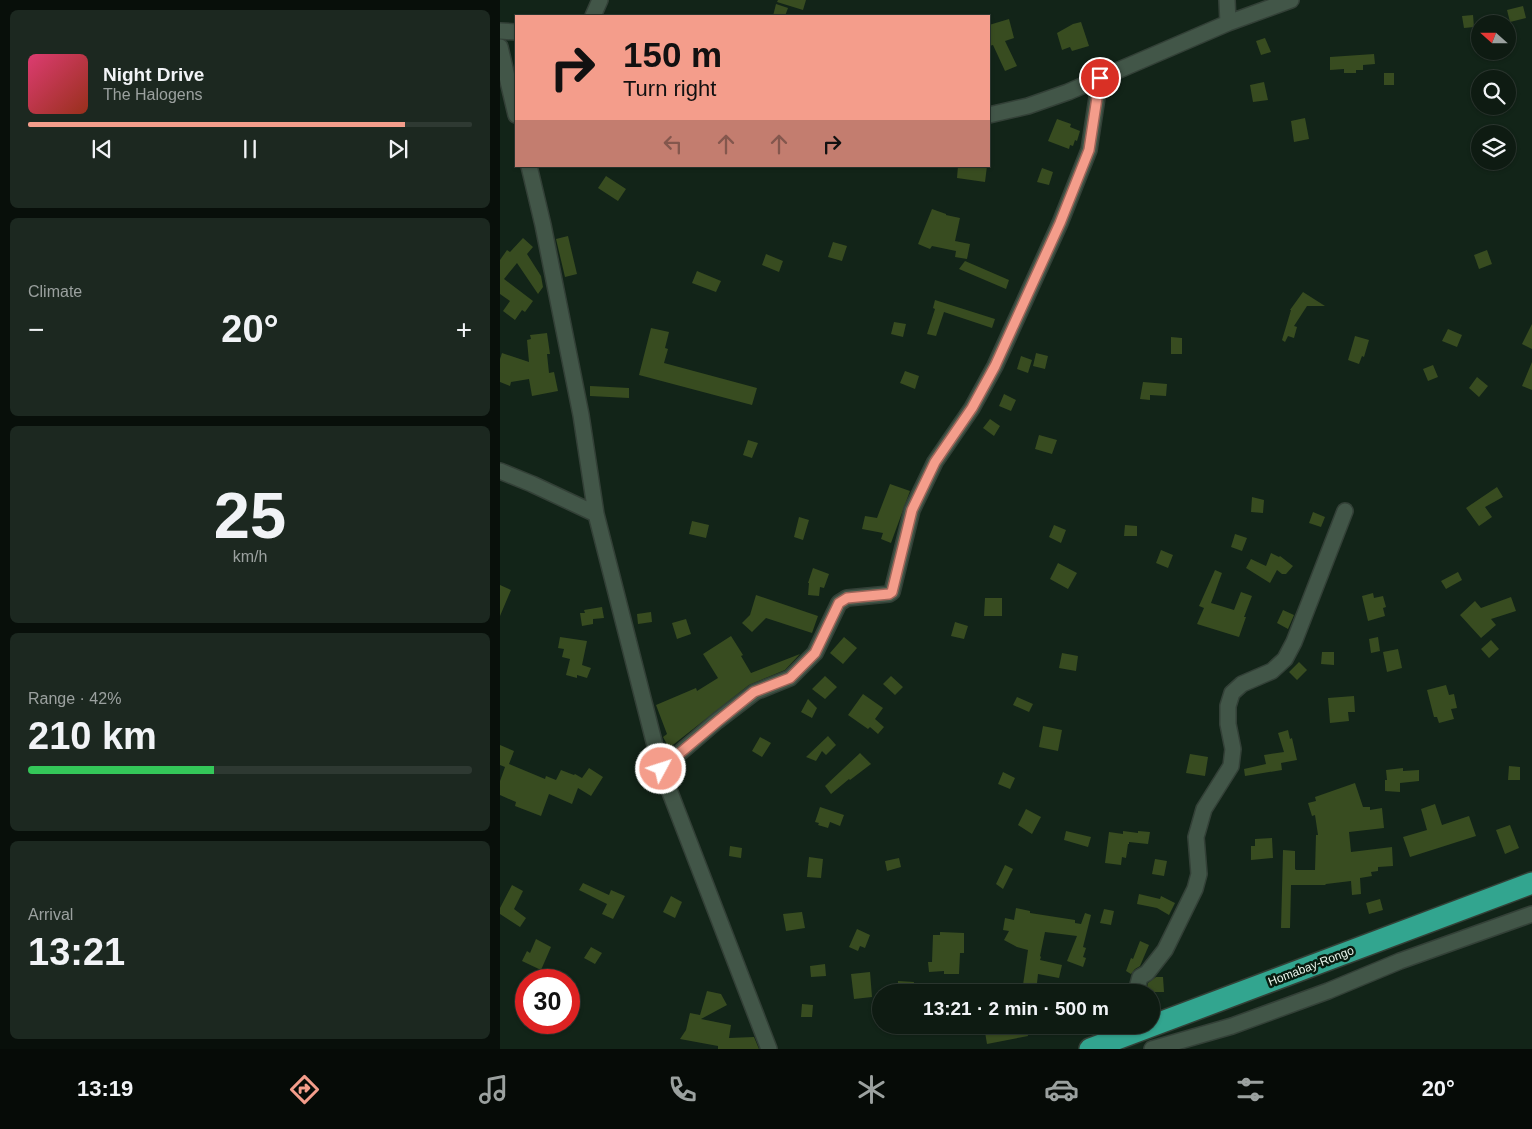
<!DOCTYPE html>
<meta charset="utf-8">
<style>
:root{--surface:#0e1b12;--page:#1c2820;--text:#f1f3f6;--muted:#9ba19f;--line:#2e3932;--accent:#f49d8b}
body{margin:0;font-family:Arial,sans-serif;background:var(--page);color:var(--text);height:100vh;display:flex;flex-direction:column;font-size:19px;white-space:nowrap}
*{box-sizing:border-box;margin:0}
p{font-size:16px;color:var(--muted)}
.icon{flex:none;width:28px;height:28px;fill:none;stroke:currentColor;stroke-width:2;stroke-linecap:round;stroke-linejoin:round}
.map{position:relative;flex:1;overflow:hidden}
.panel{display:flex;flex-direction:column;gap:10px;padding:10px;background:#080f0a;width:500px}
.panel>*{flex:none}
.guide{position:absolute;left:15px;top:15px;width:475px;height:152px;border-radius:0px;box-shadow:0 1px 4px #0004,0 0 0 1px var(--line);background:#f49d8b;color:#111;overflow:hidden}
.needle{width:32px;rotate:291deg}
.fabs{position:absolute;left:971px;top:15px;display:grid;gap:10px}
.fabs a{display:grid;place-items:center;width:45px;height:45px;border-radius:50%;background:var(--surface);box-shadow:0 1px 4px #0004,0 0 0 1px var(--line);font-size:25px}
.speed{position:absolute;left:15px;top:969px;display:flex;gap:10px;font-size:25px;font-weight:700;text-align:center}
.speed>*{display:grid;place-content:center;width:65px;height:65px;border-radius:50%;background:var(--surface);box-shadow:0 1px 4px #0004,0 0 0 1px var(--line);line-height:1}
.speed .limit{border:8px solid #d22;background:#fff;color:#111}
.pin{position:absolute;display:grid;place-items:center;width:42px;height:42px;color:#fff;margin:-21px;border:2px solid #fff;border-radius:50%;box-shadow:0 1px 5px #0007}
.me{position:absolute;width:55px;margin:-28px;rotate:50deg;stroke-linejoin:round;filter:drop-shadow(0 0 4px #0008)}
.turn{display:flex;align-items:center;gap:18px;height:105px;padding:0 25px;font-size:22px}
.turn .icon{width:65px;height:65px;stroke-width:2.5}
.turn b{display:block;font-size:35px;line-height:42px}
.lanes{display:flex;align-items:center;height:48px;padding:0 25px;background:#0003;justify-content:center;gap:25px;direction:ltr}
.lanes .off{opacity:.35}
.big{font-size:38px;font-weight:800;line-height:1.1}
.panel .tile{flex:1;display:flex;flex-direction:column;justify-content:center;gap:8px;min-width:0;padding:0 18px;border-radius:8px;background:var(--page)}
.panel .dial{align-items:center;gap:0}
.dial b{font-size:65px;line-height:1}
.song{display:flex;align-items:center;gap:15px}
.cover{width:60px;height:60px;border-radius:8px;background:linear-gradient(135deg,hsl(340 70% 55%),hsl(10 70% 35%))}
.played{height:5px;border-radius:2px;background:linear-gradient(90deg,var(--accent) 85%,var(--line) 85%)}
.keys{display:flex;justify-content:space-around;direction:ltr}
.heat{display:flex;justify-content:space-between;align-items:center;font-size:28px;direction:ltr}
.charge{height:8px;border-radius:4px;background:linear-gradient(90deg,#34c759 42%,var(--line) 0)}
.trip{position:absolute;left:372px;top:984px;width:288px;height:50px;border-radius:25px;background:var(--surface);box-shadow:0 1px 4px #0004,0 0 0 1px var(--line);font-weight:800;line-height:50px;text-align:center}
.tabs{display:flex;height:80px;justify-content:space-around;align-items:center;background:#060b07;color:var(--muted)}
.tabs .icon{width:35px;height:35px}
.tabs .current{color:var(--accent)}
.tabs b{font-size:22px;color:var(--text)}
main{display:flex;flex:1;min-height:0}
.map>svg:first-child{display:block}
.building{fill:#384c20}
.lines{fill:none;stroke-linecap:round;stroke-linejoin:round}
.minor-casing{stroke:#334037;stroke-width:18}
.highway-casing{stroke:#334037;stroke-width:24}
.minor{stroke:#425648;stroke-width:15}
.highway{stroke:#32a58f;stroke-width:21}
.route-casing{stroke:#9f665a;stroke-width:12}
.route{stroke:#f49d8b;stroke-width:9}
.labels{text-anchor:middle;stroke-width:5;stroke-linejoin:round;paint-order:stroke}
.street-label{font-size:12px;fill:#e8f4eb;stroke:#081b0f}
</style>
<main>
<section class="panel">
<div class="tile">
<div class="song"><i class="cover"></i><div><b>Night Drive</b><p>The Halogens</p></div></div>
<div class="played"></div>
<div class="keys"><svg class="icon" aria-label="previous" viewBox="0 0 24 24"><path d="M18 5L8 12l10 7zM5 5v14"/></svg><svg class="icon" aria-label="pause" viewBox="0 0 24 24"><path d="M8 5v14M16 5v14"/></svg><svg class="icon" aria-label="next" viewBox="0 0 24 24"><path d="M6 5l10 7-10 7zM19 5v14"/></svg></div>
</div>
<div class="tile"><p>Climate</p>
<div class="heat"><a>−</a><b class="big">20°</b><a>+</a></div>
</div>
<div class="tile dial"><b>25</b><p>km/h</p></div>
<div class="tile"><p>Range · 42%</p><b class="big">210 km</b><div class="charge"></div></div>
<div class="tile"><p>Arrival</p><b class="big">13:21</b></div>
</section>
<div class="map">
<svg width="1032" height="1049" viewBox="0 0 1032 1049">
<rect width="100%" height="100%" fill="#122418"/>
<path class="building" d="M278,0H306L303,10L277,2Z
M276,4L288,8L285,16H273Z
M1023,6L1026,18L1010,22L1007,10Z
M973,15L974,27L964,28L962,16Z
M509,19L514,38L505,41L517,66L505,71L493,45L489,46V25Z
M581,22L589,46L572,51L570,47L562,50L557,33L573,24Z
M765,38L771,52L761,55L756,41Z
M874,54L875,64L863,65V70H856V73H844V69L830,70V57Z
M884,73H894V85H884Z
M764,82L768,100L753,102L750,85Z
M805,118L809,139L794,142L791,121Z
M557,119L571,124L570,127L580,131L577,141L575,140L573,146L570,145L569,149L548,141Z
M458,166H487L485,182L457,178Z
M542,168L553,172L549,185L537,182Z
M106,176L126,189L118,201L98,188Z
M432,209L446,214V215L460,218L455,241L470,244L467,259L455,257L456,251L432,246L430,249L418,244Z
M68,236L77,274L65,277L56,239Z
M23,238L33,247L27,254L41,276L43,287L38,294L17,263L4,279L33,301L25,312L22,310L15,320L3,311L10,301L0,294V260L7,250L10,252Z
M333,242L347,246L342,261L328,257Z
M987,250L992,264L979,269L974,255Z
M266,254L283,261L279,272L262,265Z
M465,261L509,280L506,289L459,269Z
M197,271L221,281L216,292L192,283Z
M803,292L825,306H807L794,326L797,327L794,338L788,336L785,342L782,340L791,310H790Z
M435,300L495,319L492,328L444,312L436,336L427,334L435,309L433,308Z
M394,322L406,324L403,337L391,334Z
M1032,324V349L1022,344Z
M151,328L169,332L165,348L168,349L164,363L257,388L252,405L139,375Z
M948,329L962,335L957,347L942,341Z
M47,333L50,354H47L49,373L54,372L58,391L32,396L29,379L11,382L10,386L0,382V359L2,353L29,362L27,340L31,339L30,335Z
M855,336L869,340L864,357L862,356L859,364L848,360Z
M671,337L682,338V354H671Z
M536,353L548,356L545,369L533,366Z
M521,356L532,360L528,373L517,369Z
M1032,362V390L1022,386Z
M933,365L938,377L928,381L923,369Z
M405,371L419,376L415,389L400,383Z
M977,377L988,386L979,397L969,388Z
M643,382L667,384L666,396L650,395V400L640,399Z
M90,386L129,388V398L90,396Z
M504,394L516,400L511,411L499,406Z
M490,419L500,426L494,436L483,428Z
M539,435L557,440L552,454L535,449Z
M248,440L258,443L252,458L243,455Z
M390,484L410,491L391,543L381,539L383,533L362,529L365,516L377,518Z
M997,487L1003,497L985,507L992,517L979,526L966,508Z
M752,497L764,500L763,513L751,512Z
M813,512L825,517L821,527L809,523Z
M299,517L309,520L303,540L294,537Z
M192,521L209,525L206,538L189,534Z
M554,525L566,530L561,543L549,537Z
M625,525L637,526V536H624Z
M735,534L747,538L742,551L731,547Z
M661,550L673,555L668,568L656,563Z
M771,553L779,557L780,556L793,566L786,574H782L777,570L770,583L746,568L751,559L766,566Z
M558,563L577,573L568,589L550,579Z
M313,568L329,574L324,588L320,587L319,596L308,595L309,583H308Z
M715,570L722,573L711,603L734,610L741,592L752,596L744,617H746L739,637L697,624L704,608L699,606Z
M958,572L962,580L946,589L941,581Z
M0,585L11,590L0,616Z
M873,593L874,598L883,596L886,607L883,608L885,616L868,621L862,596Z
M256,595L318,616L312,633L266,618L252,632L242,623L250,615Z
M1011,597L1016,611L991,619L996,625L981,638L960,615L975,601L981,608Z
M485,598H502V616H484Z
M102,607L104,618L93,619V624L82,626L80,613H85L84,610Z
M783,610L794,615L788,629L777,623Z
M151,612L152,622L138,624L137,614Z
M186,619L191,634L177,639L172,623Z
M455,622L468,626L464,639L451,636Z
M231,636L243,655L241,656L251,673L300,654L285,670L249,685L169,748L163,737L167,734L156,705L196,688L197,691L218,678L203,654Z
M60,637L87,641L82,665L91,668L87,678L77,675V678L66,675L70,659L62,657L64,649L58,648Z
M344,637L357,648L343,664L330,653Z
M878,637L880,651L871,653L869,639Z
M991,640L999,649L989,658L981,649Z
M898,649L902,668L887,672L883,652Z
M822,652H834V665L821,664Z
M562,653L578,656L576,671L559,668Z
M799,662L807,670L797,680L789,672Z
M325,676L337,687L325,699L312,689Z
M391,676L403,687L395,695L383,684Z
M946,685L949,695L954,694L957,708L951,709L954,719L939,723L937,717H934L927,690Z
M363,694L383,708L375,719L384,727L378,734L370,727L368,729L348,715Z
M854,696L855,712H848L849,721L830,723L828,698Z
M517,697L533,704L529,712L513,705Z
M308,699L317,708L312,718L301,712Z
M543,726L562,730L558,751L539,747Z
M788,730L790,739L792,738L797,760L781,763L782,770L745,776L744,769L766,764L764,755L784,752L778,733Z
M328,736L336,745L326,755L322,751L316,761L306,757Z
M260,737L271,743L262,757L252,751Z
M0,745L14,751L9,764L45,779L46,776L56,780L61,770L74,775L75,774L82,778L89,768L103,777L91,796L78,788L72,804L49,794L41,816L15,806L16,802L0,795V781L5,767L0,765Z
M360,753L371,764L350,780L349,779L331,794L325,786Z
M690,754L708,757L705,776L686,773Z
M1009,766L1020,767V780H1008Z
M903,768V771L919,770V781L900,783V792L885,791V780H887L886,770Z
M503,772L515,778L510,789L498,784Z
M855,783L863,807H870V810L882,808L884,828L849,832L851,852L892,847L893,866L878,867V871L871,872L872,876L860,878L861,894L852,895L851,881L826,884L825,885H791L790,928H781L783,850L795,851V869L796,870H815L816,835H818L815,815L812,816L808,803L816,801L815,797Z
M935,804L942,825L969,816L976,836L910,857L903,837L927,830L921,809Z
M320,807L344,815L340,826L330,822L328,828L318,825L319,823L315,822Z
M526,809L541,817L532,834L518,825Z
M1010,825L1019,848L1005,854L996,830Z
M566,831L591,837L588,847L564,840Z
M623,831L638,833V831L650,832L648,844L629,842V844H628L626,858L622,857L621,865L605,863L609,832L623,834Z
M772,838L773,858L751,860V846H755V839Z
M230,846L242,848L241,858L229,856Z
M309,857L323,859L321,878L307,877Z
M399,858L401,867L387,871L385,861Z
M655,859L667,861L664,876L652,874Z
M505,865L513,869L503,889L496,884Z
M83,883L109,895L111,890L125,896L113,919L102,914L107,904L79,890Z
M12,885L23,891L14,909L26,918L20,927L0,914V908Z
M639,894L660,899L661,896L675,903L669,915L657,908L637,904Z
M171,896L182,902L175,918L163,912Z
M880,899L883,910L869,914L866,903Z
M516,908L530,911V913L575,920V923L581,924L585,913L591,915L583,947L586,948L583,957L586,958L583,967L567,961L577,936L545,932L540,956L541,957L540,960L562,965L559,978L538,974L536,992H522L528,950L517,947L504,940L509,931L503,930L505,918L514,920Z
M604,909L614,911L611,925L600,923Z
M302,912L305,928L286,931L283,914Z
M357,929L370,935L365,948L360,946L358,951L349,947Z
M440,932L464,933V953H460L459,974H444V971L429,972L428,962H432L433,935H440Z
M36,939L51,947L41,970L22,961L27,951L30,953Z
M640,941L649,945L640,966L635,969L631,974L626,971L631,958L633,959Z
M91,947L102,953L95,964L84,958Z
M325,964L326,976L311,977L310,966Z
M370,972L372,997L354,999L351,974Z
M656,977H663L664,992H646L648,983Z
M398,981L414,982L413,992H398Z
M207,991L221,994L227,1005L201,1019L231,1025L229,1038L254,1037L259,1049H218V1046L180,1039L186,1030L190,1013L200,1015Z
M302,1004L313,1005L312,1017H301Z
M520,1025H526L528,1036L487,1044L485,1032Z"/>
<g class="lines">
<g class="minor-casing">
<path id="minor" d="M727,0L728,23
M93,16L100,0
M0,31L16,32
M0,47L16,115
M489,115L528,106L568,92L728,23L791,0
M29,166L43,225L81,415L96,514L161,769L269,1049
M0,471L32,484L96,514
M161,769L217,721L255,692L290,678L315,653L339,603L347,598L389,594L392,592L412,510L435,462L472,408L495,366L560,223L589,150L600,78
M636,992L640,977L647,973L665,950L695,889L699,874L696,837L704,809L731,766L733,749L728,724V706L732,693L742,684L772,671L785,659L794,642L845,511
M652,1049L732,1026L828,991L900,961L1032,914"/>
</g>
<g class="highway-casing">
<path id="highway" d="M590,1049L1032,883"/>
</g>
<use href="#minor" class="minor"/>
<use href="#highway" class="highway"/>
</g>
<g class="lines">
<g class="route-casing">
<path id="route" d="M161,769L218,721L254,692L290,678L315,653L339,603L347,598L389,594L392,592L412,510L435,462L472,408L495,366L560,223L589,150L600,78"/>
</g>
<use href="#route" class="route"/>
</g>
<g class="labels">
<g class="street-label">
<text transform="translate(811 966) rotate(-21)" y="4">Homabay-Rongo</text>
</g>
</g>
</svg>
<div class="fabs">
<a><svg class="needle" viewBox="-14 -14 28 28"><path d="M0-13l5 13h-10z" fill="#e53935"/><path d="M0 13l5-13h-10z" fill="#9ba19f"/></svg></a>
<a><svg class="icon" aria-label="search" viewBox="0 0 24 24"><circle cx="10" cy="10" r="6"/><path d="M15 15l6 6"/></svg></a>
<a><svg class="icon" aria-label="layers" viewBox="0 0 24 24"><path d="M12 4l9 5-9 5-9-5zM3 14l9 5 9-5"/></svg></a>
</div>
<div class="speed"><div class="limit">30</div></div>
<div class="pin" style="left:600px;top:78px;background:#d93025"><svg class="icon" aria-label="arrive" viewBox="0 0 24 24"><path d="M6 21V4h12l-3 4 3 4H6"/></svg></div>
<svg class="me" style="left:161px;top:769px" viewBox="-20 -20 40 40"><circle r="17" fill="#f49d8b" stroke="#fff" stroke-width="3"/><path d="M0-11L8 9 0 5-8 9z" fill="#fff"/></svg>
<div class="trip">13:21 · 2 min · 500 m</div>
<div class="guide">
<div class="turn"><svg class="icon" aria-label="right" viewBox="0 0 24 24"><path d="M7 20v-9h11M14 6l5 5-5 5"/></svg><div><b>150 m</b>Turn right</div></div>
<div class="lanes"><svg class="icon off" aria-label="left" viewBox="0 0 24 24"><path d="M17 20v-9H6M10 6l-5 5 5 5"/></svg><svg class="icon off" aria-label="ahead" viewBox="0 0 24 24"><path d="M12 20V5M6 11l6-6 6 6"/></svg><svg class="icon off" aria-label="ahead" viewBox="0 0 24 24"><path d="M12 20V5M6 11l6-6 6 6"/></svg><svg class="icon" aria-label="right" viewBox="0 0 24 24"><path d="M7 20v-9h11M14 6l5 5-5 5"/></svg></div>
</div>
</div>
</main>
<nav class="tabs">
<b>13:19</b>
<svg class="icon current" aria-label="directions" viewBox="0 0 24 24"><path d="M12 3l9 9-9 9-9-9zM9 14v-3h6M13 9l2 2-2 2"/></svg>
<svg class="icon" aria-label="music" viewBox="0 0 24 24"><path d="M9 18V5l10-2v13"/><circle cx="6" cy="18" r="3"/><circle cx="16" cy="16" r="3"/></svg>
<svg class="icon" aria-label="phone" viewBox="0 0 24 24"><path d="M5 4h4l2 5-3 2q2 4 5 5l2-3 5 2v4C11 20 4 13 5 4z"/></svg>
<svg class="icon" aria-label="climate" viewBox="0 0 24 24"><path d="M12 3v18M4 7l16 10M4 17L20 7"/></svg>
<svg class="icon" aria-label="car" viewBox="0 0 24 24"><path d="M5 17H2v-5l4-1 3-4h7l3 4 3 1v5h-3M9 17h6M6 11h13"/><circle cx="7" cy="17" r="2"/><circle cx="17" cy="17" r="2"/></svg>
<svg class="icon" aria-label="filters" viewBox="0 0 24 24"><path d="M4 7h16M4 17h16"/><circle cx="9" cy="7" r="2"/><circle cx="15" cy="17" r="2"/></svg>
<b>20°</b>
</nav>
